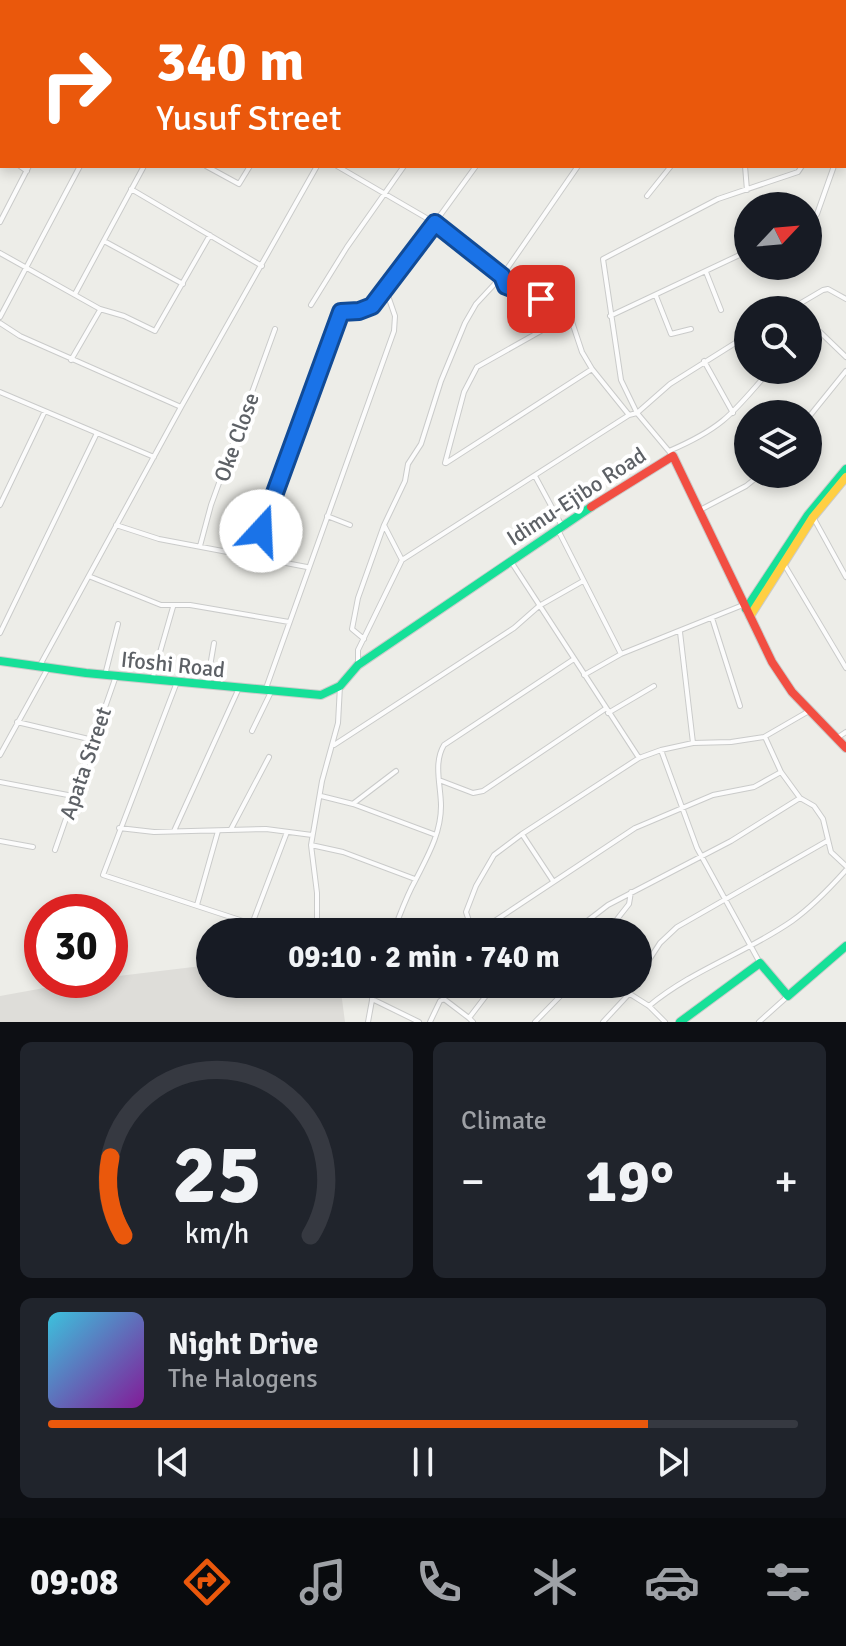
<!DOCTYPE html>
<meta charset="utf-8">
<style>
:root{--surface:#171b24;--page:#20242c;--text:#f1f3f6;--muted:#9ea1a6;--line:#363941;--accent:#ea580c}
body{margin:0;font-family:Signika,sans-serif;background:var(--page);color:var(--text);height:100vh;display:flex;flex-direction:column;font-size:30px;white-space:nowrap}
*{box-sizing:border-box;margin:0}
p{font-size:26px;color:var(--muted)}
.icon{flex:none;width:44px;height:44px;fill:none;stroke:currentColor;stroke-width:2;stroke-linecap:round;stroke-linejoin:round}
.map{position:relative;height:1022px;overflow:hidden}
.drawer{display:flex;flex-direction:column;gap:20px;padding:20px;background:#0d0f14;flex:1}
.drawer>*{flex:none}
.hud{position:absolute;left:0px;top:0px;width:846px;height:168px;box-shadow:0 4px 12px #0003;background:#ea580c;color:#fff;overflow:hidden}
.needle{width:52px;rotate:64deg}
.fabs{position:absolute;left:734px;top:192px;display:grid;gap:16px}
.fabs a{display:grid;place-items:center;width:88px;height:88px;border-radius:50%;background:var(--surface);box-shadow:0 4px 12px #0003;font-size:40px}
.speed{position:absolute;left:24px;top:894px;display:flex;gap:16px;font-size:40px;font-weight:700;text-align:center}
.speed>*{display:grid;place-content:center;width:104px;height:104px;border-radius:50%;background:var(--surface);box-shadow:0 4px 12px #0003;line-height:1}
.speed .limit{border:12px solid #d22;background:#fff;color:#111}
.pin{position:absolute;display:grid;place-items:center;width:68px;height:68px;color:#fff;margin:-34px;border-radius:16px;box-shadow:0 4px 12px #0006}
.me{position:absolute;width:88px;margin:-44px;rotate:20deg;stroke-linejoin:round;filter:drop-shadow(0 0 6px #0008)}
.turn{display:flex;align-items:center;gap:28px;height:168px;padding:0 24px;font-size:36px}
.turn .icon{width:104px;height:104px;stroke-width:2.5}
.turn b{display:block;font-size:56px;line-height:68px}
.big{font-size:60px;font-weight:800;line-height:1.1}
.drawer .widget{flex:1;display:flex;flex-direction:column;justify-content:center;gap:12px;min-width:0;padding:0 28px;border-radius:12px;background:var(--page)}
.drawer .dial{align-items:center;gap:0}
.dial svg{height:208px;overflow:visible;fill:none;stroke:var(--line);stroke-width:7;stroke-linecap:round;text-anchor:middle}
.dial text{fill:var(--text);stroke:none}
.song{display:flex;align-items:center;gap:24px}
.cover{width:96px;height:96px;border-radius:12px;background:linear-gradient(135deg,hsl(190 70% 55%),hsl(290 70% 35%))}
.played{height:8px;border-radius:4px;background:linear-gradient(90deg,var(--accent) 80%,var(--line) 80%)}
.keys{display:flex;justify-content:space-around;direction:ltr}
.heat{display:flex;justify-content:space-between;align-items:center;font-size:44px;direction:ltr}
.drawer .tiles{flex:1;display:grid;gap:20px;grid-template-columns:1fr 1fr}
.widget:last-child{grid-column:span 2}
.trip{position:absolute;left:196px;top:918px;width:456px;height:80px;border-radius:40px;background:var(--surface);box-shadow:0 4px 12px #0003;font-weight:800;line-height:80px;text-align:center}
.tabs{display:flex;height:128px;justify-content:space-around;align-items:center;background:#090b0e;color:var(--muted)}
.tabs .icon{width:56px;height:56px}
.tabs .selected{color:var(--accent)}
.tabs b{font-size:36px;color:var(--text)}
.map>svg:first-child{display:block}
.industrial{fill:#deddd9}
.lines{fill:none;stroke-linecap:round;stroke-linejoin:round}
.street-casing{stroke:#cacbca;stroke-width:6}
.fast-casing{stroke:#cacbca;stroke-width:10}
.slow-casing{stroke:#cacbca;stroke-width:10}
.jam-casing{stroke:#cacbca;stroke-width:10}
.street{stroke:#fcfcfc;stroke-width:4}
.fast{stroke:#16e098;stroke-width:8}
.slow{stroke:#ffcf43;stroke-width:8}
.jam{stroke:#f24e42;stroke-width:8}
.route-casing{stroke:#114b97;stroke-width:20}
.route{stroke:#1a73e8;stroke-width:14}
.labels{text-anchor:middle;stroke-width:8;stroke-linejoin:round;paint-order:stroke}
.street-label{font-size:22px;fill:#5d6166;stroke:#fff}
</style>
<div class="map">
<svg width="846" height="1022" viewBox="0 0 846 1022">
<rect width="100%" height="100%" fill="#edede8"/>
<path class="industrial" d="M210,965V984H340L345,1022H0V996L88,980H110V977Z"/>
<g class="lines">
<g class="street-casing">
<path id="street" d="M30,0L34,2
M140,0L144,2
M678,0L680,2
M114,2L115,0
M211,2L212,0
M273,2L274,0
M338,2L339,0
M407,2L408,0
M453,2L455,0
M524,2L526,0
M595,2L597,0
M696,2L697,0
M803,2V0
M844,55H846
M0,83L2,79
M844,127L845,113
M0,151L2,153
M20,166L27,171
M206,166L239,184L250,166
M337,166L435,223L497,272L506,286L567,307L582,352L592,369L629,415L637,413L670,384L748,335
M745,166L747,190
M131,189L262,266
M647,196L671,166
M0,222L29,166
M808,223L817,214L834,166
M104,241L183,284
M0,253L100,309L124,316L155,331L210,235
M706,272L721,310
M75,294L144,166
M656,296L671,334L691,329
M311,305L347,247L404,166
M789,310L823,290L828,289L846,299
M610,316L748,251
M0,317L80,166
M0,323L20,336L181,407
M808,333L820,332L846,357
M71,360L100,310
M704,361L733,413
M0,392L154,457
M808,418L846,371
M669,451C723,428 733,413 770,370
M673,456L637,413L621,380L603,259L718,199L798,172L802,166
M445,463L464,392L477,367L571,314
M446,463L592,369
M535,476L562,526
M0,505L45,411
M700,510L746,486L761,474
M327,516L350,525
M813,517L846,577
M116,525L159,539L307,567
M557,528L621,654
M200,546L211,505L275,329
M252,556L341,312C363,311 372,306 386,290L476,166
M402,560L629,415
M510,560L639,758L661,750L693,743L731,742L764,737L809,711
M784,564L846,668
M91,577L161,605H190L289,622
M712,618L740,706
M680,632L693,743
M0,633L97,433
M364,639L352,629L358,598L384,525
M358,665V650L402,560L384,525L405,481L408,464L421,444L441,381L465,323L476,304L502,276L578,166
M39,667L181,407L317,166
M105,675L118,624
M584,675L621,654L743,605
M152,680L173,607
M177,682L103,875L252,924
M207,684L214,643
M265,691L394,331L395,316L386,290
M608,713L654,686
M17,722L93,740
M252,731L271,692
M837,738L846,732
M334,745L514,628L539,606L583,581
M661,750L697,848L760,963
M0,755L48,668
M781,772L800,798L814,806L823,819L831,852L846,866
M439,780L473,793L483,791L605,709
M0,782L73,796
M321,796L353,804L436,835
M354,803L396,771
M119,828L154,832L266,829L312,835
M231,829L269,757
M174,831L239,688
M522,834L553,881
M0,841L33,847
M311,845L343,852L415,879
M55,850L116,676
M197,905L218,831
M478,931L469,921L466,912L476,886L494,855L522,834L639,758
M252,932V924L287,832
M317,932V893L311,845L322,781L338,723L340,686
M393,932C400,915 406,897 415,881C427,857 441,834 441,806C441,786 433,763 444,745L574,659
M478,932L635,828L713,795L754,787L781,772L765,737
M573,932L608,905L731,841L800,798
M607,932L629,904L631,892
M638,977L660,943L677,927L827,841
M441,984L444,999
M630,994L649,1006L665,1022
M372,999L419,1022
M649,1006C692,970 746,953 792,921C813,906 829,889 846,870
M368,1022L375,984
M430,1022L440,1001L444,999L469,1018
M473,1022L469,1018L495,984
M535,1022L572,984
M603,1022L629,994L634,984
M759,1022L788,996"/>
</g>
<g class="fast-casing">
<path id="fast" d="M746,609L808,515L846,469
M0,661L86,673L321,695L340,686L358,665L591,507
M680,1022L760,963L788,996L846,946"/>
</g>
<g class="slow-casing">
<path id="slow" d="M750,616L813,517L846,477"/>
</g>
<g class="jam-casing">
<path id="jam" d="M591,507L673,456L772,662L792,692L846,748"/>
</g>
<use href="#street" class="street"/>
<use href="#fast" class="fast"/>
<use href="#slow" class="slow"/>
<use href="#jam" class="jam"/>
</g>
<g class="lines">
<g class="route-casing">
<path id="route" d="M261,531L341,312L359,311L372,306L435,223L502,276L506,286L541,299"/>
</g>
<use href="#route" class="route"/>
</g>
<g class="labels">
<g class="street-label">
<text transform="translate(236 437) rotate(-70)" y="8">Oke Close</text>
<text transform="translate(576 496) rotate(-33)" y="8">Idimu-Ejibo Road</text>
<text transform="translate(173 664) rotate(6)" y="8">Ifoshi Road</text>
<text transform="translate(85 763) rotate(-71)" y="8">Apata Street</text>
</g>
</g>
</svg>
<div class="fabs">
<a><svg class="needle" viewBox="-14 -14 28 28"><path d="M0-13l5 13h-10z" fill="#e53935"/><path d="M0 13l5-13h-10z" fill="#9ea1a6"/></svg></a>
<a><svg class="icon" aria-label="search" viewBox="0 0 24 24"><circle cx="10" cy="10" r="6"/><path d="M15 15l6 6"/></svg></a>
<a><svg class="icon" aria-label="layers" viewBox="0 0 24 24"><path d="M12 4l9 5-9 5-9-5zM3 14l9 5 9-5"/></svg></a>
</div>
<div class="speed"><div class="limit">30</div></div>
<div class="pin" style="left:541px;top:299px;background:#d93025"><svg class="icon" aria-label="arrive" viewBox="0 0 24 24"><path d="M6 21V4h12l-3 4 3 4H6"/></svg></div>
<svg class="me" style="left:261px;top:531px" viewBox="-20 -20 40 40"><circle r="19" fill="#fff"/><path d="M0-13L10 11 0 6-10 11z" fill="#1a73e8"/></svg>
<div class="trip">09:10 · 2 min · 740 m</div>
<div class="hud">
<div class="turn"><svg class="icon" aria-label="right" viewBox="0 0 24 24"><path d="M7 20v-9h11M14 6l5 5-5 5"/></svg><div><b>340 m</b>Yusuf Street</div></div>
</div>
</div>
<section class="drawer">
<div class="tiles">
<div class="widget dial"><svg viewBox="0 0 100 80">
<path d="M14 69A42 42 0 1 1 86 69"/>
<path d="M14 69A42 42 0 0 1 9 39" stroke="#ea580c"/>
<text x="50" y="56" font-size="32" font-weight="700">25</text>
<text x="50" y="72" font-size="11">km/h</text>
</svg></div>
<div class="widget"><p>Climate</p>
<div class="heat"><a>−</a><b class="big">19°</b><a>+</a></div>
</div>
<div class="widget">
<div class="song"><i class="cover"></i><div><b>Night Drive</b><p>The Halogens</p></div></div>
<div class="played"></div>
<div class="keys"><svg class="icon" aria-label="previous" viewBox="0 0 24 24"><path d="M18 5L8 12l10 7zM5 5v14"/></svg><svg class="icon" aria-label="pause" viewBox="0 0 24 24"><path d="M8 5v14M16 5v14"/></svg><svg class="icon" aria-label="next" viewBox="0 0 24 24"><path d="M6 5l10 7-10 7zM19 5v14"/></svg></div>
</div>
</div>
</section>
<nav class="tabs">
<b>09:08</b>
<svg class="icon selected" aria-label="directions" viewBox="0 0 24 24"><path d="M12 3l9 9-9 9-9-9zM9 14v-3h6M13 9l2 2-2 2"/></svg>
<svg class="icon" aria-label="music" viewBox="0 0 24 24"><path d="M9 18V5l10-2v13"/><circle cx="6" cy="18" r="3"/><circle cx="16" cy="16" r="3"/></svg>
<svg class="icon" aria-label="phone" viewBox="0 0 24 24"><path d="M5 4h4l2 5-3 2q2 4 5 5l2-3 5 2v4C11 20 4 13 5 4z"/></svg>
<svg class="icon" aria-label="climate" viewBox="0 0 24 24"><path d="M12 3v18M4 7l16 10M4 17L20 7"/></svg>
<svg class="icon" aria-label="car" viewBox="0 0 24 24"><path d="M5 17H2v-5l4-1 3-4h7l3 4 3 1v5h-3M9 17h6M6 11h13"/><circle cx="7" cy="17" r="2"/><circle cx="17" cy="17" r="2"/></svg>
<svg class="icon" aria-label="filters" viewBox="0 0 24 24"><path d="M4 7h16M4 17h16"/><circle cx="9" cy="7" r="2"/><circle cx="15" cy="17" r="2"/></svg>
</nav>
